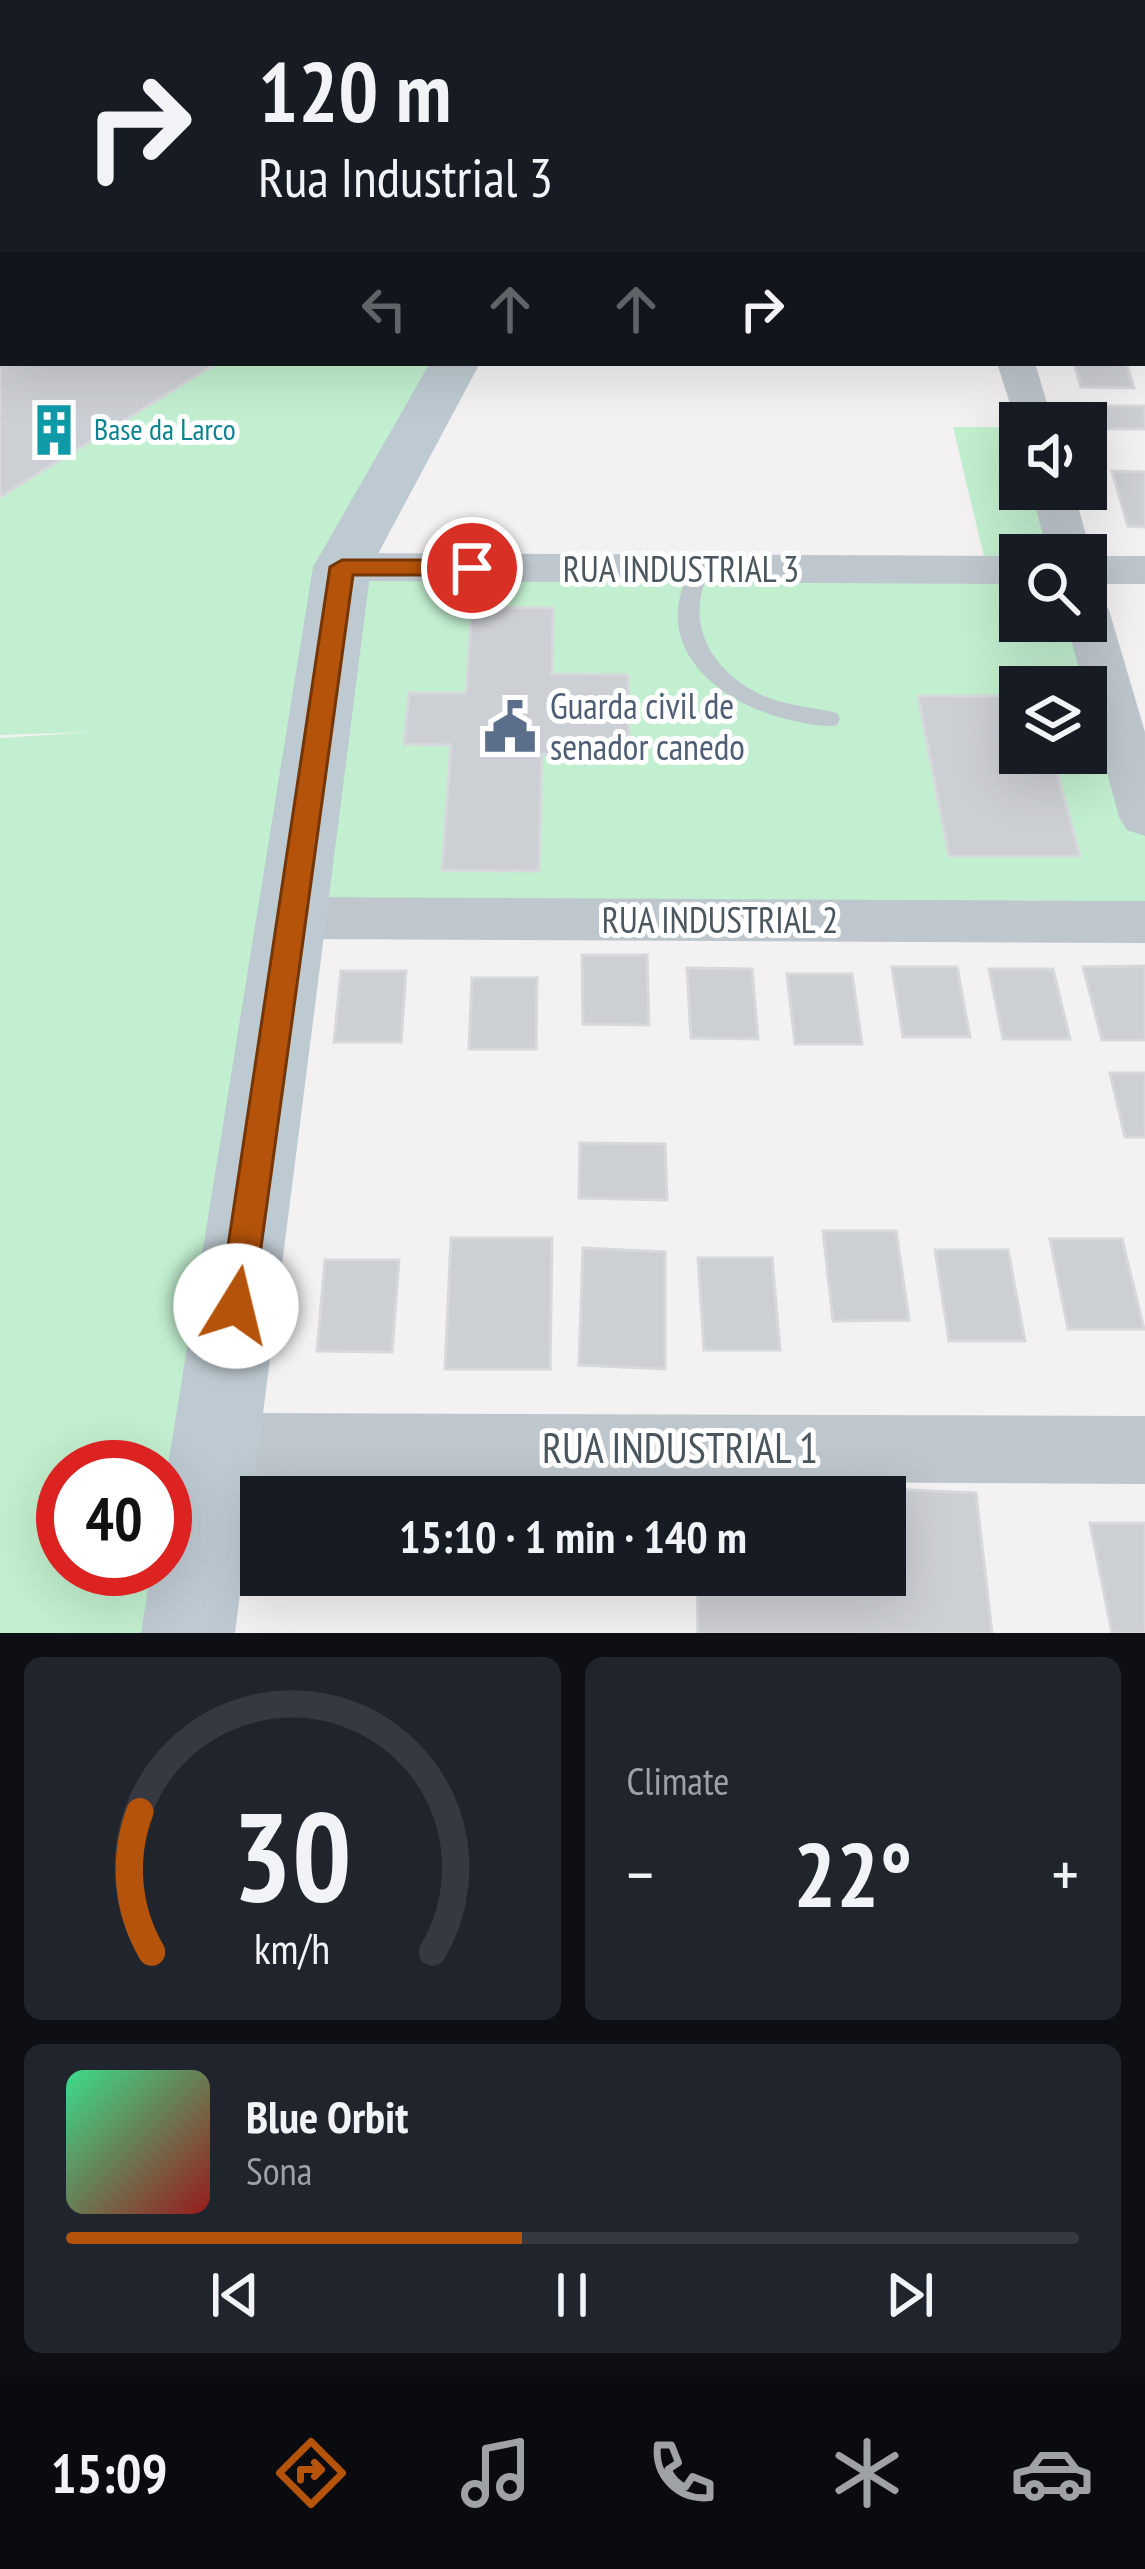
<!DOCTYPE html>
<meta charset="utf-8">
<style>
:root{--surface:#171b24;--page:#20242c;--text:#f1f3f6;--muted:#9ea1a6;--line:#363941;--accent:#b45309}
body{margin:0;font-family:"PT Sans Narrow",sans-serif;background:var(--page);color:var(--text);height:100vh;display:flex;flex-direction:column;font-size:45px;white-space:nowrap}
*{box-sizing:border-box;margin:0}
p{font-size:39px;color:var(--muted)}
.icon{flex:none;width:66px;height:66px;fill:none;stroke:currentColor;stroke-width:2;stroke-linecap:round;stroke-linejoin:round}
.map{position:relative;height:1633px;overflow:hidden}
.sheet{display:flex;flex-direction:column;gap:24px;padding:24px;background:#0d0f14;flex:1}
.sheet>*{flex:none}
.guide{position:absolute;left:0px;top:0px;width:1146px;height:366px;box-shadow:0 12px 48px #0002;background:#171b24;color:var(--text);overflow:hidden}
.buttons{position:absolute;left:999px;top:402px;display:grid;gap:24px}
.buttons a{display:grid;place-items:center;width:108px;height:108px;border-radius:0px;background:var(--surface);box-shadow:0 12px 48px #0002;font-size:60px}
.speed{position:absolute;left:36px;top:1440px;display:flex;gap:24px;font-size:60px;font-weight:700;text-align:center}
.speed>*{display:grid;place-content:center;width:156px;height:156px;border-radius:50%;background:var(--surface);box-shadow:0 12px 48px #0002;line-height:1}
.speed .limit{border:18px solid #d22;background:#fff;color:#111}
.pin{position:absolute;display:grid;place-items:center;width:102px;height:102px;color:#fff;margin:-51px;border:6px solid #fff;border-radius:50%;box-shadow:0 3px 12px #0007}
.me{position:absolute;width:132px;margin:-66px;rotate:9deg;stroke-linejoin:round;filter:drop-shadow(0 0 9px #0008)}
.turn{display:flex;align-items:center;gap:42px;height:252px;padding:0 60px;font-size:54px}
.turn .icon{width:156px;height:156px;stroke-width:2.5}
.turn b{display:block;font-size:84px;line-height:102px}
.lanes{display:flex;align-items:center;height:114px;padding:0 60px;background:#0003;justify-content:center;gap:60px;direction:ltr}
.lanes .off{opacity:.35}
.big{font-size:90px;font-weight:600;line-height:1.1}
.sheet .tile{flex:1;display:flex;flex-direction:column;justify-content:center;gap:18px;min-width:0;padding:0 42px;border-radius:18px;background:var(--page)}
.sheet .dial{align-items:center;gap:0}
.dial svg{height:312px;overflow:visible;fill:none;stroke:var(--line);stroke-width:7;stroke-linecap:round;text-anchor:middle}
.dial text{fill:var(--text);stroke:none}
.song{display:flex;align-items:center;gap:36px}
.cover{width:144px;height:144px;border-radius:18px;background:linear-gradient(135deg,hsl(150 70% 55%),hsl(0 70% 35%))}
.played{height:12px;border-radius:6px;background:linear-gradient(90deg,var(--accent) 45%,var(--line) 45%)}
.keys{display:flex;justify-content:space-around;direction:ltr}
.heat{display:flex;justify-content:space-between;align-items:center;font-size:66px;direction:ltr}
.sheet .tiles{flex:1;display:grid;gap:24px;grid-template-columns:1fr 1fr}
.tile:last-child{grid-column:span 2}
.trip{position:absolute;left:240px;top:1476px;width:666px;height:120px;border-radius:0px;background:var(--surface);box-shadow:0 12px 48px #0002;font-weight:600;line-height:120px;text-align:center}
.tabs{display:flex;height:192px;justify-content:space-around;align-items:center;background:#090b0e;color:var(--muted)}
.tabs .icon{width:84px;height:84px}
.tabs .current{color:var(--accent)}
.tabs b{font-size:54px;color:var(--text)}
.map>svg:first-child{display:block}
.green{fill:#c2efcf;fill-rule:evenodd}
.building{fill:#cccfd3;stroke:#d6d8dc;stroke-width:3}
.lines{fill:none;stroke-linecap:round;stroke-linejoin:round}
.lane{fill:#bec7cd;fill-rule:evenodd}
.street{fill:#bec7cd;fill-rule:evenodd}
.secondary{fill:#becad2;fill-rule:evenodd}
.route{fill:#b45309;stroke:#753606;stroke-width:3}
.labels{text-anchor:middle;stroke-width:10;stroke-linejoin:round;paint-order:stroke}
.far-culture-label{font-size:30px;fill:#0d838f;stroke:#fff;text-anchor:start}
.street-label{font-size:36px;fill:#4a575e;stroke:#fff}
.service-label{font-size:36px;fill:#4e5e75;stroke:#fff;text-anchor:start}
.near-street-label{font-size:42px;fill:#4a575e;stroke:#fff}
</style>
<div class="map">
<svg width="1145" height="1633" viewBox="0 0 1145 1633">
<rect width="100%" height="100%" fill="#f4f1f2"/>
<path class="green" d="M0,0H1145V325L1143,3H3L0,324Z
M217,363H455L343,566L987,569L953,427H1020V489H1052L1070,555H1020V621H1086L1145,817V922L294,918L187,1633H0V738L94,732L0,735V497ZM1020,687H1086V753H1020ZM63,1467H165V1569H63Z"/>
<path class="building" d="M0,324L3,363H217L0,497Z
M1074,363H1126L1134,388L1081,387Z
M1083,406H1145V429H1091Z
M1112,471L1145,472V527L1128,526Z
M472,607L553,608L552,674L628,675L629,755L542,754L539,871L442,870L451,745L404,744L409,693H466Z
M918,696H1020V753H1052L1080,856H949Z
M582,955H647L649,1025L583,1024Z
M1145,966V1040H1102L1083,967Z
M892,967H957L970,1037H903Z
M687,968L752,969L758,1039L691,1038Z
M989,969H1053L1070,1039H1003Z
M341,971H406L401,1042H334Z
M787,974H852L862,1044H795Z
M472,978H537L536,1049H469Z
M1110,1073H1145V1137H1125Z
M580,1143L665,1144L667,1200L579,1198Z
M823,1231H896L909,1320L833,1321Z
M451,1238H552L550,1369H445Z
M1050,1239H1122L1144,1329H1068Z
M583,1248L665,1252V1369L579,1365Z
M935,1250H1008L1025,1341H949Z
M698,1258H772L780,1350H704Z
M325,1260H399L392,1352L317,1351Z
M696,1481L976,1493L992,1633H698L697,1575H885V1497H696Z
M1090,1523H1145V1633H1112Z"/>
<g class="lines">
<path class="lane" d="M701,562L711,569C682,621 711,673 764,696C787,706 813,707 837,713L840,719L837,725C822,728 805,723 790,720C715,703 645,643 694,564Z"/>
<path class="street" d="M0,313H3V335H0Z
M1143,314H1145V336H1143Z
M997,363H1035L1053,423H1020L1019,432Z
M1031,489H1073L1092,556H1145V584H1086V555H1048Z
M342,553L1020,556V584L342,581L326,577L320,567L326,557Z
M1086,595L1102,599L1109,610L1145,732V836L1127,830L1119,817L1066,621H1086Z
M294,897L1145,901V943L294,939L275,933L267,918L275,903Z
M216,1413L1145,1416V1484L216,1479L192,1470L182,1446L192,1422Z"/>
<path class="secondary" d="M430,363H480L371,567L235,1633H141L151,1569H165V1484L313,567Z"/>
</g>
<path class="route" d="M342,560H472L484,568L472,575H353L253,1306L248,1318L236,1322L224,1318L219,1306L330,567Z"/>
<defs>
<g id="building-bare" transform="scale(4.14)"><path d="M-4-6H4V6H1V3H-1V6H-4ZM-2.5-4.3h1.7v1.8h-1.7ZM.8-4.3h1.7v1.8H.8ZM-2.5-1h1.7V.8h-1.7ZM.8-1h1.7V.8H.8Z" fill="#0f9aa8" stroke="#fff" stroke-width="2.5" paint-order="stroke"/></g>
<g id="civic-bare" transform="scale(4.14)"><path d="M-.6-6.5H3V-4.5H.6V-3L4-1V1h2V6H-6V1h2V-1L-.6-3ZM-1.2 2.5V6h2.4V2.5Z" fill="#5c6f8a" stroke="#fff" stroke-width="2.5" paint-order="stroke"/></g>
</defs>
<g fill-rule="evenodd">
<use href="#building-bare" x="54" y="430"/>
<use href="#civic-bare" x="510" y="727"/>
</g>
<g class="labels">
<g class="far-culture-label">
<text x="94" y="440">Base da Larco</text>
</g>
<g class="street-label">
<text x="681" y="582">RUA INDUSTRIAL 3</text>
<text x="720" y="933">RUA INDUSTRIAL 2</text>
</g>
<g class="service-label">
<text x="550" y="719">Guarda civil de<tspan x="550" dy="41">senador canedo</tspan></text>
</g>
<g class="near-street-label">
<text x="680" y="1463">RUA INDUSTRIAL 1</text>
</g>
</g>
</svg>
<div class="buttons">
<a><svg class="icon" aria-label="sound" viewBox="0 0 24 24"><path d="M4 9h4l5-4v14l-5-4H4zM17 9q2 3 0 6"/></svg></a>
<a><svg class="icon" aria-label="search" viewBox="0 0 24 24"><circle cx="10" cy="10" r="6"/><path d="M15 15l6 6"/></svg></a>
<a><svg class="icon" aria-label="layers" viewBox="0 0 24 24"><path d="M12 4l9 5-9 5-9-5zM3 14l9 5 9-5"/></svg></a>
</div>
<div class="speed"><div class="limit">40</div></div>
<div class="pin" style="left:472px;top:568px;background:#d93025"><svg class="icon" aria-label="arrive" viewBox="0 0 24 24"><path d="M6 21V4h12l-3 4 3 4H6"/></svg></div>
<svg class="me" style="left:236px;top:1306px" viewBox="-20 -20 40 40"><circle r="19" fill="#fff"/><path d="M0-13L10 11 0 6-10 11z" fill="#b45309"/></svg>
<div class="trip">15:10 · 1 min · 140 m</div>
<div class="guide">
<div class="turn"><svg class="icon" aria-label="right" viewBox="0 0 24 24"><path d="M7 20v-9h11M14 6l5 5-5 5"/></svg><div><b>120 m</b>Rua Industrial 3</div></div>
<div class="lanes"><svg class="icon off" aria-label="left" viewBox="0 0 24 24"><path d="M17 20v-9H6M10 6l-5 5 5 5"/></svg><svg class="icon off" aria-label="ahead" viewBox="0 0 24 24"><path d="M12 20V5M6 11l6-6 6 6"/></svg><svg class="icon off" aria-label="ahead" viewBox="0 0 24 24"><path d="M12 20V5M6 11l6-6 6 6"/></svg><svg class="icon" aria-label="right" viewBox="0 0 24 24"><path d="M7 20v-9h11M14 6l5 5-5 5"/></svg></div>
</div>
</div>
<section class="sheet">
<div class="tiles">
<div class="tile dial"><svg viewBox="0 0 100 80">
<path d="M14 69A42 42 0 1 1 86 69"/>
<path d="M14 69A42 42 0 0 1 11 33" stroke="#b45309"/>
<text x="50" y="56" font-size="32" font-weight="700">30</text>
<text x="50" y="72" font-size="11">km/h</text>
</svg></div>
<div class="tile"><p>Climate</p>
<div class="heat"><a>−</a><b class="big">22°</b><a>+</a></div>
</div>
<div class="tile">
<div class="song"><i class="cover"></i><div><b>Blue Orbit</b><p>Sona</p></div></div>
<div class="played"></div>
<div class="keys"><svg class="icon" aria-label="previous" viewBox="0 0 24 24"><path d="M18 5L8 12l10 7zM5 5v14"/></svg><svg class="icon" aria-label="pause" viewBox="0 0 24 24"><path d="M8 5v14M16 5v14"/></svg><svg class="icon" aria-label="next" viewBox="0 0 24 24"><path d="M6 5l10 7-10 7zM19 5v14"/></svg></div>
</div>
</div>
</section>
<nav class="tabs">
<b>15:09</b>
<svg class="icon current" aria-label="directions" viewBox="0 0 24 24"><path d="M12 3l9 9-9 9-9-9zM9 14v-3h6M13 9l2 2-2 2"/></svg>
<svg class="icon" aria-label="music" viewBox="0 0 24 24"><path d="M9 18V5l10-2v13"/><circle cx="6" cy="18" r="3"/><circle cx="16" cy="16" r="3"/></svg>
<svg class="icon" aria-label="phone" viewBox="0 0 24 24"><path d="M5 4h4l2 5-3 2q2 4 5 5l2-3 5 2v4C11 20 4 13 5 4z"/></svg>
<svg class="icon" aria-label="climate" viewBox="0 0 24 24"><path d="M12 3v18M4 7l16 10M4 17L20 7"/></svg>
<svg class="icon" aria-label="car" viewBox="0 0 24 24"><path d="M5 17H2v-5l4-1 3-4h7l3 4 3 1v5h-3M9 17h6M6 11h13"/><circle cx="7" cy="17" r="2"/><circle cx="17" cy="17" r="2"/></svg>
</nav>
